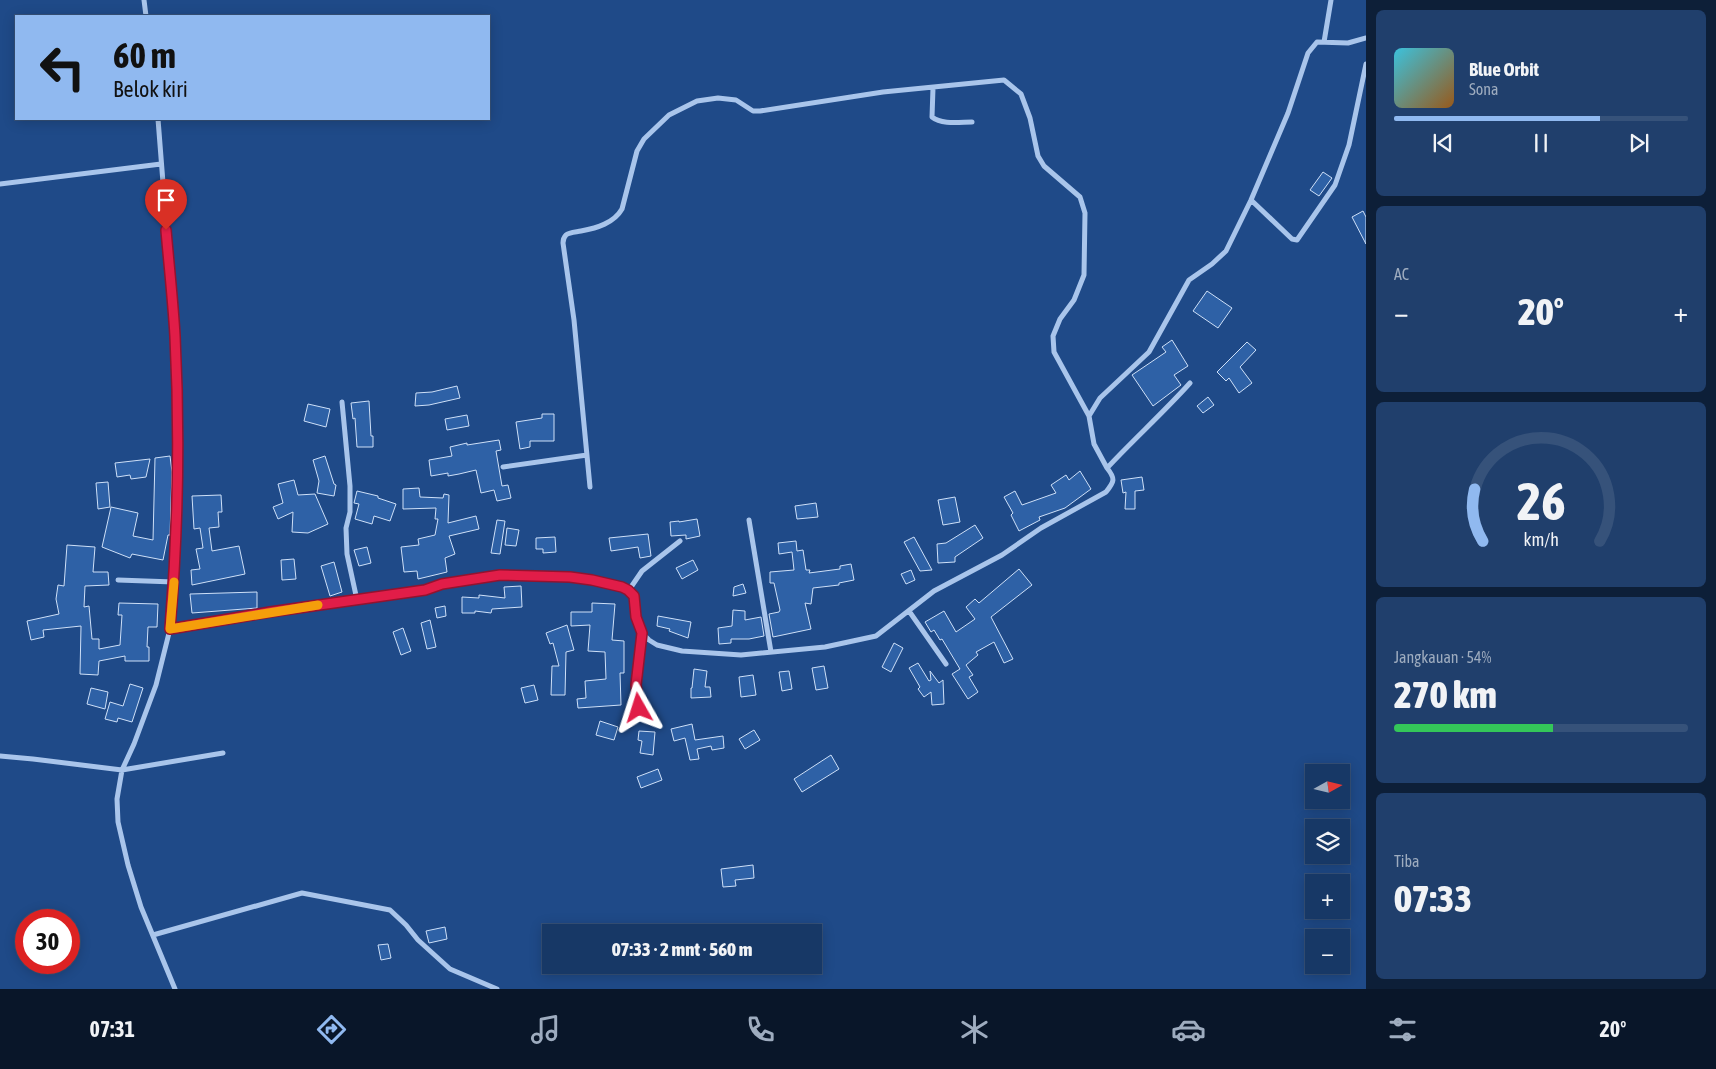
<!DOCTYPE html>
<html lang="id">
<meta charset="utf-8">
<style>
:root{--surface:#173866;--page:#203f6c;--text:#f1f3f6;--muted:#9eacbf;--line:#36527a;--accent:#90b9f0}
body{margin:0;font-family:"Asap Condensed",sans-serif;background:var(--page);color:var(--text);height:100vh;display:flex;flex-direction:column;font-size:19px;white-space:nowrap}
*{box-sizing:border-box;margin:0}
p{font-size:16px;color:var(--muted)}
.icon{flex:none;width:28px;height:28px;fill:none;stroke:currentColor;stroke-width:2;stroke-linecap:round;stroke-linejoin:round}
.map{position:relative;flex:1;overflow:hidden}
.side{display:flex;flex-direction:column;gap:10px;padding:10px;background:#0d1f38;width:350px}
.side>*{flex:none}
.guide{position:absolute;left:15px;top:15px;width:475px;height:105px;border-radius:0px;box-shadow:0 2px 12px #0003,0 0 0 1px var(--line);background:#90b9f0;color:#111;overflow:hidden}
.needle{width:32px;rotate:82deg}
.buttons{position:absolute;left:1305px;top:764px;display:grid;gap:10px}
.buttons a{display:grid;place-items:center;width:45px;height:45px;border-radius:0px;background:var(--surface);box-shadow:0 2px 12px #0003,0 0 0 1px var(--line);font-size:25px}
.speed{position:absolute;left:15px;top:909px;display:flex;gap:10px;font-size:25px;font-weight:700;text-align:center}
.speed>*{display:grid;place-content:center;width:65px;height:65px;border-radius:50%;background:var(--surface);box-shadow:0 2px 12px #0003,0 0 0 1px var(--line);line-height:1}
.speed .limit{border:8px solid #d22;background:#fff;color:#111}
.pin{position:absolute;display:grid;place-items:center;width:42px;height:42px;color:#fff;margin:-51px -21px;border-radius:50% 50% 50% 0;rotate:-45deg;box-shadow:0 0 5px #0007}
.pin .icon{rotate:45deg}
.me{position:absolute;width:55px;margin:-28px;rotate:354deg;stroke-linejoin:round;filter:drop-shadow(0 0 4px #0008)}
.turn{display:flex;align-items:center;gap:18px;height:105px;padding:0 15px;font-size:22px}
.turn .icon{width:65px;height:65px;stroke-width:2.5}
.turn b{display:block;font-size:35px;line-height:42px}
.big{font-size:38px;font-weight:800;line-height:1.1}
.side .tile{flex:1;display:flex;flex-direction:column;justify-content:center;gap:8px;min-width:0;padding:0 18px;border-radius:8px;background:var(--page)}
.side .dial{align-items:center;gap:0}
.dial svg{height:130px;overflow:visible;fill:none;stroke:var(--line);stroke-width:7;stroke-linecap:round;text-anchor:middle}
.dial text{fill:var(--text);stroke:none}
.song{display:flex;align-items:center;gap:15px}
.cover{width:60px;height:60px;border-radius:8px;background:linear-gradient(135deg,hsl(190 70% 55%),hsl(30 70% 35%))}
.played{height:5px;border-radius:2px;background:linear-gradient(90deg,var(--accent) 70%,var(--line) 70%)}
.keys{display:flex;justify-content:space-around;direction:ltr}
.heat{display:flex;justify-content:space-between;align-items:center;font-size:28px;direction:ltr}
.charge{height:8px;border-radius:4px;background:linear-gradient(90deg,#34c759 54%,var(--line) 0)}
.trip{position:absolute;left:542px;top:924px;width:280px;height:50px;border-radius:0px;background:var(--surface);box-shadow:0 2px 12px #0003,0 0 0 1px var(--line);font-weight:800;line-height:50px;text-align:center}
.menu{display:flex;height:80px;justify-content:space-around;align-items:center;background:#091629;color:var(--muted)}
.menu .icon{width:35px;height:35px}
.menu .selected{color:var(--accent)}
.menu b{font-size:22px;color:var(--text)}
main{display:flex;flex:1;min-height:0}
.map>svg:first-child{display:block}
.building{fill:#2e61a6;stroke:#cee0f8}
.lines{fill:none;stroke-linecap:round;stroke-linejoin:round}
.street{stroke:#a9c5eb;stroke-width:5}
.route-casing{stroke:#92132f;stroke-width:12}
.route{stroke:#e11d48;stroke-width:9}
.slow{stroke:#f59e0b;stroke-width:9}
</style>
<main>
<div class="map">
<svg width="1366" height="989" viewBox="0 0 1366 989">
<rect width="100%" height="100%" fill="#1f4a88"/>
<path class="building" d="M1323,172L1332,178L1319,196L1310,190Z
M1363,211L1366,217V244L1352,217Z
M1207,291L1232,308L1218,328L1193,311Z
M1172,340L1188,366L1174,375L1181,385L1153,406L1132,375L1166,352L1162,347Z
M1247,342L1256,350L1240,367L1252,383L1239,393L1229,378L1226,381L1217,372Z
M457,386L460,398L429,405L415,406L416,393L432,392Z
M1208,397L1214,405L1203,413L1197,406Z
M369,401L371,436H373V447H357L355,418L353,419L351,403Z
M308,404L330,409L326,427L304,421Z
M542,414H554V441H530V447L520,449L516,422L542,418Z
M467,415L469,426L447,430L445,419Z
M499,440L501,450L496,451L502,486L508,485L511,498L497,501L494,490L481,493L476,470L459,474L448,476V473L431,476L429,460L452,456L450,447L467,443V445Z
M170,456L172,472L170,535H168L163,560L132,554L130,558L102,547L111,507L138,513L133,536L153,540L155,458Z
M325,456L334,484L336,485L334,496L317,493L319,481L313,460Z
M150,459L146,477L131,479L130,475L117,477L115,463Z
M1080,471L1091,489L1065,508L1039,517L1040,520L1019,531L1011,515L1013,513L1004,497L1015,491L1022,505L1056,493L1051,485L1066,475L1069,480Z
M1142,477L1144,490L1135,491V509H1125L1126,492L1123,493L1121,480Z
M294,480L298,495L315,494L328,524L308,533L292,532L293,512L278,519L273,507L283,503L278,484Z
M108,482L110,507L98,509L96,483Z
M419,488L420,497L443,498L444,494L449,495L448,523L476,516L479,529L449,536L455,554L445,558L447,572L418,579L417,571L404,572L401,547L419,545L418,539L435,535L438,519H435L436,508L403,509V489Z
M357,491L378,496V498L396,504L390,521L374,516L372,524L355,519L359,504L354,503Z
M221,495L222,512H218L219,527L209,528L212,551L239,546L245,574L192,585L191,570L200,569L196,549L203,548L200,528L194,529L192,496Z
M955,497L960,522L943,525L938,500Z
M816,503L818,517L797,519L795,506Z
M697,519L700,536L686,539V535L671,536L670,522L679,521V522Z
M497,520L505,521L500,554L491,553Z
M975,525L983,538L955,557V562L938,563L937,544L946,543Z
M507,528L519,530L516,546L505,545Z
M648,534L651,556L640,558L638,547L611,551L609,538Z
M555,537L556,552L543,553V549H536V538Z
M914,537L932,570L920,571L904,542Z
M796,541L797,551L803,550L806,570H810L809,573L840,569V566L851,564L854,580L839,583V585L813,588L811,604L805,603L811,629L773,637L769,614L779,612L780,610L774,583H770V572L794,570L792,552L779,554L778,543Z
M67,545L95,547L93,572H108L109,585L85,586L84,607L89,606L92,639H99V649L120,645L122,615H118L119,603L158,604L157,627H148L147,647H149V661H125V656L99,661L98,675L80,674L81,626L43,630L44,637L31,640L27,621L59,614L56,599L58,585L64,586Z
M367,547L371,563L359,566L354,550Z
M294,559L296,579L282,580L281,560Z
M693,560L698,570L682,579L676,568Z
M334,562L342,592L330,596L321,566Z
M1019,569L1032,585L991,617L1013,659L1004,663L994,642L976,652L978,655L966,665L973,675L969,677L978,692L968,699L952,674L960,669L942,639L940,640L934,630L931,632L925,622L944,611L956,632L975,619L966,607L975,599L979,603Z
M911,570L915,580L906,584L901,574Z
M743,584L746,593L733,596L734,587Z
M521,586L522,607L492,609L491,613L475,611V613H462V597L479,598V595L505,598L504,587Z
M257,592V608L192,613L190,594Z
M592,603L615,604L612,640L624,641V673H620L621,705L578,708L577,699L586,698L585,681L606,679L605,652L588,651L590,625L571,626V612H592Z
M445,606L446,616L437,618L435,608Z
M733,610L745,611V620L761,617L764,636L749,639H731V643L719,644L718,628L732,626Z
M658,616L691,622L688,638L669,631L670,629L657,626Z
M430,620L436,647L427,649L421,623Z
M567,625L574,650L566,652L565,695H551L552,666H559L553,643L550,644L546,633Z
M403,628L411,651L401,655L393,632Z
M894,643L903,648L891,672L882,667Z
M918,663L929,681L931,680L930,671L939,683L943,680L944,704L932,705L931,692L924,697L918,689L920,687L909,668Z
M824,666L828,688L816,690L812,668Z
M694,669L707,671L705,687H710L711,697L691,698V688H692Z
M789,671L792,689L782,691L779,672Z
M753,675L756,695L741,697L739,677Z
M130,684L143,688L132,722L118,718L117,722L105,719L110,702L123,706Z
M534,685L538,700L525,703L521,688Z
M91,688L108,692L105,709L87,704Z
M600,721L618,727L614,740L596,735Z
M692,724L695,740L723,736L724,748L712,750L711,746L697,749L699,759L690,760L685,738L674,741L671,729Z
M754,730L760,740L745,749L739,739Z
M639,731L655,732L653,755L640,753L642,741L638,740Z
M831,755L839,769L802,792L794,779Z
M658,769L662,780L641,788L637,777Z
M753,865L754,878L735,880L736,886L723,887L721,869Z
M445,927L447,939L429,943L426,931Z
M388,944L391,958L381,960L378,945Z"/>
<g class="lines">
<path class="street" d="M144,0L146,16
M1324,42L1331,0
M933,88L932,117C942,125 960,122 972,122
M158,119L175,336L178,441L175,559L170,629L156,685L134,744L122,770L117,799L118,822L128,865L141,907L175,989
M0,184L161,164
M1251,200L1292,239L1297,240L1335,185L1349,145L1366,64
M342,402L350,486V512L346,528L347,554L357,600
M503,467L587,455
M1107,468L1094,444L1089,416L1100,398L1149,352L1189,280L1212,264L1226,251L1251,200L1288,113L1308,53L1317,42L1348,43L1366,38
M590,487L574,320L563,243C563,240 563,238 566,235C569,232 576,232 581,231C597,228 614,223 622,209L637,151L644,139L669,115L697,101L718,98L736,100L753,111H760L883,92L1004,80L1021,94L1030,118L1038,156L1044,166L1080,197L1085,213L1084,275L1074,300L1060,319L1053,336L1054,352L1089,416
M749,520L771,652
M118,580L174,582
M629,590L642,571L680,541
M909,611L946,664
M170,629L270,612L425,589L442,584L500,575L550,576L592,580L622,587L629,590L634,596L636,617L642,633L649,640L657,645L682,651L741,655L825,647L876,636L934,591L1002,555L1041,528L1106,492C1114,482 1116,479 1107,468C1134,439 1163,413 1190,383
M639,708L636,685L642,633
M0,756L33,759L122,770L223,753
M153,935L302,893L390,910L406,925L418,940L450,969L497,989"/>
</g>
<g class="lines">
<g class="route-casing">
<path id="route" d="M166,230C169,265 173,301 175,336C180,434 178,532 170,629L270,612L425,590L442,584L500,575L570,577L592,580L622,587L628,590L634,596L636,617L642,633L636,685L639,708"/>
</g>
<use href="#route" class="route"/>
<path class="slow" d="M174,582L170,629L318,605"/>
</g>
</svg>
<div class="buttons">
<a><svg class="needle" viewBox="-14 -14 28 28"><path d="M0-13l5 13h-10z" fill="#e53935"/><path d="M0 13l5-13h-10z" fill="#9eacbf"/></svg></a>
<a><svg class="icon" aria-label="layers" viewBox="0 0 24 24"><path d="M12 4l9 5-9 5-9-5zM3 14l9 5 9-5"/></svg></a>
<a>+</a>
<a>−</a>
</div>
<div class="speed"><div class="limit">30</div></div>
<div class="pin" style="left:166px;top:230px;background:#d93025"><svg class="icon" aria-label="arrive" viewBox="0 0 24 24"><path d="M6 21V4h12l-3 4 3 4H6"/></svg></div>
<svg class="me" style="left:639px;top:708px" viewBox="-20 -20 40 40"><path d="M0-17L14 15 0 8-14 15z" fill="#e11d48" stroke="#fff" stroke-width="4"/></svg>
<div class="trip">07:33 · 2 mnt · 560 m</div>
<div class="guide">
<div class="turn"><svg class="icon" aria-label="left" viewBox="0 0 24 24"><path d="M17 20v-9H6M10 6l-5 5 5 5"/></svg><div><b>60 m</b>Belok kiri</div></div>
</div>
</div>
<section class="side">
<div class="tile">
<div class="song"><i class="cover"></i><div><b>Blue Orbit</b><p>Sona</p></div></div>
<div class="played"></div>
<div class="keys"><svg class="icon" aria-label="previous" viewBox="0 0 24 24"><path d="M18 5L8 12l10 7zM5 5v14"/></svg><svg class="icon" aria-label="pause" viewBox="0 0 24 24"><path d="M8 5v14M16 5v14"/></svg><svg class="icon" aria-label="next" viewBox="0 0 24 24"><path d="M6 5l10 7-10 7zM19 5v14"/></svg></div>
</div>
<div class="tile"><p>AC</p>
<div class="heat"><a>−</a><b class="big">20°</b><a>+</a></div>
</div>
<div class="tile dial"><svg viewBox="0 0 100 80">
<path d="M14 69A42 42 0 1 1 86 69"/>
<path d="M14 69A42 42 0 0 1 9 37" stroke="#90b9f0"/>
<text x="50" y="56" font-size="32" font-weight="700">26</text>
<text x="50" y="72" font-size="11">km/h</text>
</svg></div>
<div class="tile"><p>Jangkauan · 54%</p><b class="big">270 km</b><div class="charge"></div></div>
<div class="tile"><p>Tiba</p><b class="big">07:33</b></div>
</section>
</main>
<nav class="menu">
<b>07:31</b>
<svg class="icon selected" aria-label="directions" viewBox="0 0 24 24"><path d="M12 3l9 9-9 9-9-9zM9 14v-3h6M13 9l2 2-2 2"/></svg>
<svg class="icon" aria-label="music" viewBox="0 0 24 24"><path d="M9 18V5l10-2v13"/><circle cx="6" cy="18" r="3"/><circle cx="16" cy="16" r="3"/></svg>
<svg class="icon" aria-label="phone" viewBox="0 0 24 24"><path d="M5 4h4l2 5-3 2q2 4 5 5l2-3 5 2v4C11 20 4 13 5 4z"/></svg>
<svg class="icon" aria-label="climate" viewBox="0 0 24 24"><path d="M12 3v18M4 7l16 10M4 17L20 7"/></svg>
<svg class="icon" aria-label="car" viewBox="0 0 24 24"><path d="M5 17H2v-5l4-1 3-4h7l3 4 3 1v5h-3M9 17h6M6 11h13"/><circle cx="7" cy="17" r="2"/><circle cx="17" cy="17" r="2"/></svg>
<svg class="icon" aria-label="filters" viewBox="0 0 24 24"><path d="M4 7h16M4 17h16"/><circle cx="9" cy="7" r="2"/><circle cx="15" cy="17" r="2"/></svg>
<b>20°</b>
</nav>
